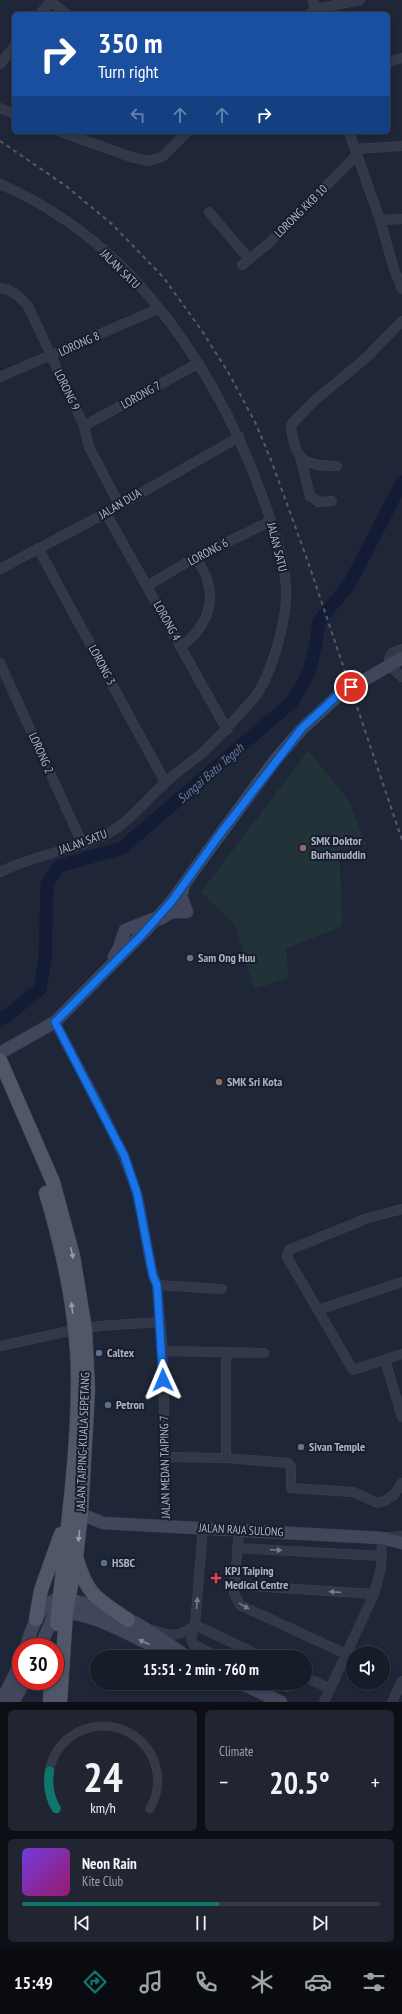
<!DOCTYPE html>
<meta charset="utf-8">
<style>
:root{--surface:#171c29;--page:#202531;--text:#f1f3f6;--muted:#9ea1a8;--line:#363a46;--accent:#0f766e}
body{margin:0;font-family:"PT Sans Narrow",sans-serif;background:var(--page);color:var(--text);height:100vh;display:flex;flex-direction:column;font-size:15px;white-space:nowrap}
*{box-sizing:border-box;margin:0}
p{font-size:13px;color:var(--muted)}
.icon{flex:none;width:22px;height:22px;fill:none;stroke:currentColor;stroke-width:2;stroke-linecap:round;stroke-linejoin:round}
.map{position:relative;height:1702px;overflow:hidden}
.side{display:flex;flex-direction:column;gap:8px;padding:8px;background:#0d0f17;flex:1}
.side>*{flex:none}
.guide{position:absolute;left:12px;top:12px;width:378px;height:122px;border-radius:6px;box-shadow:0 2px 6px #0003,0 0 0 1px var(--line);background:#1a4fa0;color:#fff;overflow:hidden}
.tools{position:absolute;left:346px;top:1646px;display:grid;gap:8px}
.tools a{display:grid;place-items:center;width:44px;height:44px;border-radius:50%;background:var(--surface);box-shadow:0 2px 6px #0003,0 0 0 1px var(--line);font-size:20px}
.speed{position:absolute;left:12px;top:1638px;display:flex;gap:8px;font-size:20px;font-weight:700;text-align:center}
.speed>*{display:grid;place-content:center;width:52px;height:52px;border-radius:50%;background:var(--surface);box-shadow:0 2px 6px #0003,0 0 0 1px var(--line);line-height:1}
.speed .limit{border:6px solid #d22;background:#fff;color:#111}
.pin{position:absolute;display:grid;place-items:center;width:34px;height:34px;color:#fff;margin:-17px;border:2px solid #fff;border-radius:50%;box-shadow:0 1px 4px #0007}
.me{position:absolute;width:44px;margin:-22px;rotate:359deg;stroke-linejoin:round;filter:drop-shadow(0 0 3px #0008)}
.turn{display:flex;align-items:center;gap:14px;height:84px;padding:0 20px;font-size:18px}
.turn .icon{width:52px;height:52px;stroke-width:2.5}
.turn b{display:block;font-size:28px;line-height:34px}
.lanes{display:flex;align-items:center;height:38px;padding:0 20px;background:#0003;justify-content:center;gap:20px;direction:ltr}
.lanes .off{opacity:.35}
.big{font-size:30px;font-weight:800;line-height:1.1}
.side .widget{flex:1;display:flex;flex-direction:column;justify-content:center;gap:6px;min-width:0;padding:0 14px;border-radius:6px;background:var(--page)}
.side .dial{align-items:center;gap:0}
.dial svg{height:104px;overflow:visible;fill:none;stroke:var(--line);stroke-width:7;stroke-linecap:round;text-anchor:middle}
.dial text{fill:var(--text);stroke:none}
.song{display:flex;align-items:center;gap:12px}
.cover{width:48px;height:48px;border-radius:6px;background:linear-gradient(135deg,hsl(260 70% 55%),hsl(320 70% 35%))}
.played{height:4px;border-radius:2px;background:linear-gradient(90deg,var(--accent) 55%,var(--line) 55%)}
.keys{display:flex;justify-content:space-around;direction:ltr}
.heat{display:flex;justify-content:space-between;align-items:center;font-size:22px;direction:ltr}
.side .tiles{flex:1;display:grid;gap:8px;grid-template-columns:1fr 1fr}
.widget:last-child{grid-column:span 2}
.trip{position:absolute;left:90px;top:1650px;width:222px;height:40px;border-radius:20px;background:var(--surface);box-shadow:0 2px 6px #0003,0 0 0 1px var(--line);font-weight:800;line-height:40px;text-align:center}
.tab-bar{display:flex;height:64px;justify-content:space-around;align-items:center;background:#090b10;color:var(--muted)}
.tab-bar .icon{width:28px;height:28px}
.tab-bar .active{color:var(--accent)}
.tab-bar b{font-size:18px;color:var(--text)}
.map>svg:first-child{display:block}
.green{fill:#213238}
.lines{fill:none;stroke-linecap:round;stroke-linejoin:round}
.river{stroke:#131b35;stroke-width:13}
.street-casing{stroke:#3c4151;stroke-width:10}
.secondary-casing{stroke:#3c4151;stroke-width:13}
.primary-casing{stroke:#3c4151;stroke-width:15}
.street{stroke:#333848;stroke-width:9}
.secondary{stroke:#41465b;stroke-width:12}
.primary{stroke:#505768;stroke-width:14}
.rail{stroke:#545b6f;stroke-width:2;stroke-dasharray:4 4;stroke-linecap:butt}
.secondary-bridge-casing{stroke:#3c4151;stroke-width:13;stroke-linecap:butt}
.secondary-bridge{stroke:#41465b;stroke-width:12}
.oneway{fill:#969bae}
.oneway2{fill:#767b8d}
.oneway3{fill:#82879b}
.route-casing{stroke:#114b97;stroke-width:10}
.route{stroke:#1a73e8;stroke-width:7}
.education-dot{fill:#8d6e63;stroke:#181d2c;stroke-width:1.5}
.worship-dot{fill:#6b7280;stroke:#181d2c;stroke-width:1.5}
.service-dot{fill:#5c6f8a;stroke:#181d2c;stroke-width:1.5}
.health-dot{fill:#e0444e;stroke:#181d2c;stroke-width:1.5}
.labels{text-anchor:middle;stroke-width:4;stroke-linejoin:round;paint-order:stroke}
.street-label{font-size:12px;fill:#adb2c5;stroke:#181d2c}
.poi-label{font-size:12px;font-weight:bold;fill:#adb2c5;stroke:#181d2c;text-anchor:start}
.water-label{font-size:13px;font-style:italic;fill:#6476a5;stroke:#181d2c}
</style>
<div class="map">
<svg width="402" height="1702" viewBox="0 0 402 1702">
<rect width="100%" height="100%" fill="#1f2637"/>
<path class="green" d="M308,751L349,800L366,845L339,849L343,926L286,949L289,978L254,989L235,925L201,892Z"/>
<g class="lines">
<path class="river" d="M0,1019L5,1017L40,989L45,960L47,884L59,866L122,848L293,701L308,674L315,649L319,621L350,583L402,482"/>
<g class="street-casing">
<path id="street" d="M313,0L315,14
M50,1L66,14
M40,14L51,0
M310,14L315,9L360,0
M388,62L402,58
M0,64L14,47
M0,108L14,114
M61,132L131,157L149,161L162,157L187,132
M349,132L380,220L394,269L402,289
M355,149L402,146
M0,184C48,204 95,238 131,276C192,341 236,421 265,504C274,530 284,558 286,587C288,615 274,666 259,691C255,698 249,704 244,709C230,725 217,740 201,754C189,764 175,773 164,784C144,802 128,824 103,836C70,851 32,856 0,872
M209,212L249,259
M380,220L402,219
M242,265L269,243L357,155
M0,288C13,290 20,297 28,306L84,426L89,447L119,504
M0,377L158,309
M84,426L197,364
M300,456L310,496L319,502L332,501
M337,466C304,466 294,460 291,425L314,401L366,358L402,321
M106,513L227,730
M38,548L165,782
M0,569L106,513L239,437
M147,586L196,557L271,521
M181,646C203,632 216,605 207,579C205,572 200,564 196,557
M402,649L392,653L389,658L393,669L402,677
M0,663L82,843
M55,1022C83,1077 117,1132 136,1191C146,1221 145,1257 157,1285L163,1351L166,1527
M402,1209L368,1218L289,1250L287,1257L353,1370L402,1354
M157,1285L222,1289
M318,1310L402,1282
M85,1329L99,1326L160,1322
M0,1346L74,1330
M163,1351L264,1353
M385,1360L402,1417
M165,1457L226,1458L288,1463L291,1467V1488L353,1492L378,1503L384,1501L394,1495L402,1483
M226,1458V1353
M239,1530L234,1593L240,1605L346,1654
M237,1548L382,1556
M234,1585L374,1594
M153,1630C173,1637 178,1637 195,1625L203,1528
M218,1657L193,1644L191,1639L195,1625L263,1657
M305,1677L329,1688
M277,1683L287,1687L297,1683
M324,1702L374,1594L381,1568L382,1538L402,1536
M392,1702L402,1681"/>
</g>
<g class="secondary-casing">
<path id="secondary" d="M160,919L172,912H187L181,896L184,885
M114,957L119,948L125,930L153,919
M0,1053L55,1022L148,928L172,901L208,851
M81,1514L103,1523L382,1538L402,1543
M26,1647C32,1628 37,1609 56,1599C67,1594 129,1619 141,1626C157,1635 172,1646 187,1657
M40,1647L54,1615C77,1603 145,1643 168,1654L180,1657
M240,1683L281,1702
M1,1702L21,1662
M13,1702L25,1681"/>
</g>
<g class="primary-casing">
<path id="primary" d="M0,1060L53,1182L73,1256L85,1329L88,1390L81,1514L76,1558L66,1613L60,1702
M46,1193C64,1253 78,1317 78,1380C78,1462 65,1543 57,1624
M77,1560C88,1597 98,1599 128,1620
M36,1619L41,1590L61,1534
M50,1702L51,1681"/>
</g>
<use href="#street" class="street"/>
<use href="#secondary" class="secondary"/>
<use href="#primary" class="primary"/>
<path class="rail" d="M0,141L66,186L113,225L164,278L202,331L228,372L255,422L271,460L307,559L402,840"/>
<g class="secondary-bridge-casing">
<path id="secondary-bridge" d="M208,851L276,759L302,729L339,695L402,658"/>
</g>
<use href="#secondary-bridge" class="secondary-bridge"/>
</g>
<defs><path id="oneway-solid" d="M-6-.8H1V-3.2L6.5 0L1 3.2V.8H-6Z"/></defs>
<g class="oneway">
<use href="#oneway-solid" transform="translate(72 1253) rotate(77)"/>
<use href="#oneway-solid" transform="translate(72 1308) rotate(-97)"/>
<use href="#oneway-solid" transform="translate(79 1536) rotate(96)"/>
</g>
<g class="oneway2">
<use href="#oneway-solid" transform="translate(276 1550) rotate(3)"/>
<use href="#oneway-solid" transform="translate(335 1592) rotate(-176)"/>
<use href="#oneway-solid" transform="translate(197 1603) rotate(-85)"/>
<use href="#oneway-solid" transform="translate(244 1606) rotate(29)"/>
</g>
<use class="oneway3" href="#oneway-solid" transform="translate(144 1642) rotate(-155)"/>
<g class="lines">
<g class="route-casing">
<path id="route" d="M163,1380L157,1285L153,1276L137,1193L124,1155L55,1022L140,937L172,901L220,834L302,728L338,695L351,687"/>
</g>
<use href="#route" class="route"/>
</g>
<g class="education-dot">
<circle cx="303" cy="848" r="4"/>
<circle cx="219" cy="1082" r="4"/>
</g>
<g class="worship-dot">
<circle cx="190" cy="958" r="4"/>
<circle cx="301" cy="1447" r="4"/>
</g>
<g class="service-dot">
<circle cx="99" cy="1353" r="4"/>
<circle cx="108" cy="1405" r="4"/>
<circle cx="104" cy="1563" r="4"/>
</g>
<path class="health-dot" d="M214 1572h4v4h4v4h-4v4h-4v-4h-4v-4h4z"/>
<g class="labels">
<g class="street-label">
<text transform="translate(301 211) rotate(-45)" y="4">LORONG KKB 10</text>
<text transform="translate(120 269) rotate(45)" y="4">JALAN SATU</text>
<text transform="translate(79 344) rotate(-24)" y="4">LORONG 8</text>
<text transform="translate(67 390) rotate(64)" y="4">LORONG 9</text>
<text transform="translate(141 395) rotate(-29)" y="4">LORONG 7</text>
<text transform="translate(120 504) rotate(-31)" y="4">JALAN DUA</text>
<text transform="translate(277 547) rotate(76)" y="4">JALAN SATU</text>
<text transform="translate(208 552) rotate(-28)" y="4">LORONG 6</text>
<text transform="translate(167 621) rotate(61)" y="4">LORONG 4</text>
<text transform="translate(102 665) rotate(62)" y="4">LORONG 3</text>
<text transform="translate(41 753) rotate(66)" y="4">LORONG 2</text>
<text transform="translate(83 842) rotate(-20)" y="4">JALAN SATU</text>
<text transform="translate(83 1442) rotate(-88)" y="4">JALAN TAIPING-KUALA SEPETANG</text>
<text transform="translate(165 1467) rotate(-91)" y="4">JALAN MEDAN TAIPING 7</text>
<text transform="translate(241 1530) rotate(3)" y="4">JALAN RAJA SULONG</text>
</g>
<g class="poi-label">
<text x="311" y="845">SMK Doktor<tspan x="311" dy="14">Burhanuddin</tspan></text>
<text x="198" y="962">Sam Ong Huu</text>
<text x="227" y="1086">SMK Sri Kota</text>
<text x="107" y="1357">Caltex</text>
<text x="116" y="1409">Petron</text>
<text x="309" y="1451">Sivan Temple</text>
<text x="112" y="1567">HSBC</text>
<text x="225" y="1575">KPJ Taiping<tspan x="225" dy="14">Medical Centre</tspan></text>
</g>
<g class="water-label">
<text transform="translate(210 773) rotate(-41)" y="5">Sungai Batu Tegoh</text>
</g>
</g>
</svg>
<div class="tools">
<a><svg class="icon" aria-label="sound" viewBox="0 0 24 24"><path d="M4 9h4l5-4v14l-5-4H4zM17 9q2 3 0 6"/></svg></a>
</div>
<div class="speed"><div class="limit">30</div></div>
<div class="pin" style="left:351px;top:687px;background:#d93025"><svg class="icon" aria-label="arrive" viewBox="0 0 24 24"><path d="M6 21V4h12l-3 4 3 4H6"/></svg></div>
<svg class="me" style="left:163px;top:1380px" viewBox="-20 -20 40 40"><path d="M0-17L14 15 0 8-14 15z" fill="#1a73e8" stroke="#fff" stroke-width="4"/></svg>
<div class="trip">15:51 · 2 min · 760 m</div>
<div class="guide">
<div class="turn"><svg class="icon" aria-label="right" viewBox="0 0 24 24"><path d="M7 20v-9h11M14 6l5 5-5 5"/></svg><div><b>350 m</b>Turn right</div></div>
<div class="lanes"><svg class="icon off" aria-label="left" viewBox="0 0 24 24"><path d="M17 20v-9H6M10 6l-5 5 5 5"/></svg><svg class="icon off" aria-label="ahead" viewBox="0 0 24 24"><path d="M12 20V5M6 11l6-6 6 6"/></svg><svg class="icon off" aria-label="ahead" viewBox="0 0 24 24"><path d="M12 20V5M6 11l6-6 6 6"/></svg><svg class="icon" aria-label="right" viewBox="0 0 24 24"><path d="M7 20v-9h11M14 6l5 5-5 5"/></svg></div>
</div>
</div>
<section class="side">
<div class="tiles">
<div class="widget dial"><svg viewBox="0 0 100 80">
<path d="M14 69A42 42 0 1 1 86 69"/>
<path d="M14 69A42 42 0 0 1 9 40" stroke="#0f766e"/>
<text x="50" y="56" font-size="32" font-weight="700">24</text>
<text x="50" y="72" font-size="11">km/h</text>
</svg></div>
<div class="widget"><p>Climate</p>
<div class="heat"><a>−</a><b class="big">20.5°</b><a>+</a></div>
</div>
<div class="widget">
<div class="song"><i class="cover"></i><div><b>Neon Rain</b><p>Kite Club</p></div></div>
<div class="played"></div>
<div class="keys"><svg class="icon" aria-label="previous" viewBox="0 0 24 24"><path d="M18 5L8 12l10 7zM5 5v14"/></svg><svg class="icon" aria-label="pause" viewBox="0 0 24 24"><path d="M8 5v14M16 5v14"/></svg><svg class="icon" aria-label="next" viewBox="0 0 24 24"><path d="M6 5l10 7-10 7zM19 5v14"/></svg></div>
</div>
</div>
</section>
<nav class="tab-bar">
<b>15:49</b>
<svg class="icon active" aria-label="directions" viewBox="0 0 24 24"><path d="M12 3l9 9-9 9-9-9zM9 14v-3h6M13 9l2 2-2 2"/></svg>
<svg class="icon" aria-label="music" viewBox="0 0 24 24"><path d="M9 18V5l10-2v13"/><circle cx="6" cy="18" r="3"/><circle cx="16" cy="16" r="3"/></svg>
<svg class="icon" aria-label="phone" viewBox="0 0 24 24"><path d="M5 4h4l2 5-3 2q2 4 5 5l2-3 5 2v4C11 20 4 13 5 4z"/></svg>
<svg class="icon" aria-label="climate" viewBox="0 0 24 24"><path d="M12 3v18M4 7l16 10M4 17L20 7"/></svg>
<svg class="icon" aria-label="car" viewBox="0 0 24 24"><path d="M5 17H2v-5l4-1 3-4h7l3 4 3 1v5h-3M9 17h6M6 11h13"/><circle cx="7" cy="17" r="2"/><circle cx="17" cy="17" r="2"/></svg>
<svg class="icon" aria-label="filters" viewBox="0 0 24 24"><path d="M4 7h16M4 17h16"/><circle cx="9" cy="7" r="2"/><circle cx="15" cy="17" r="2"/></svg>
</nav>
